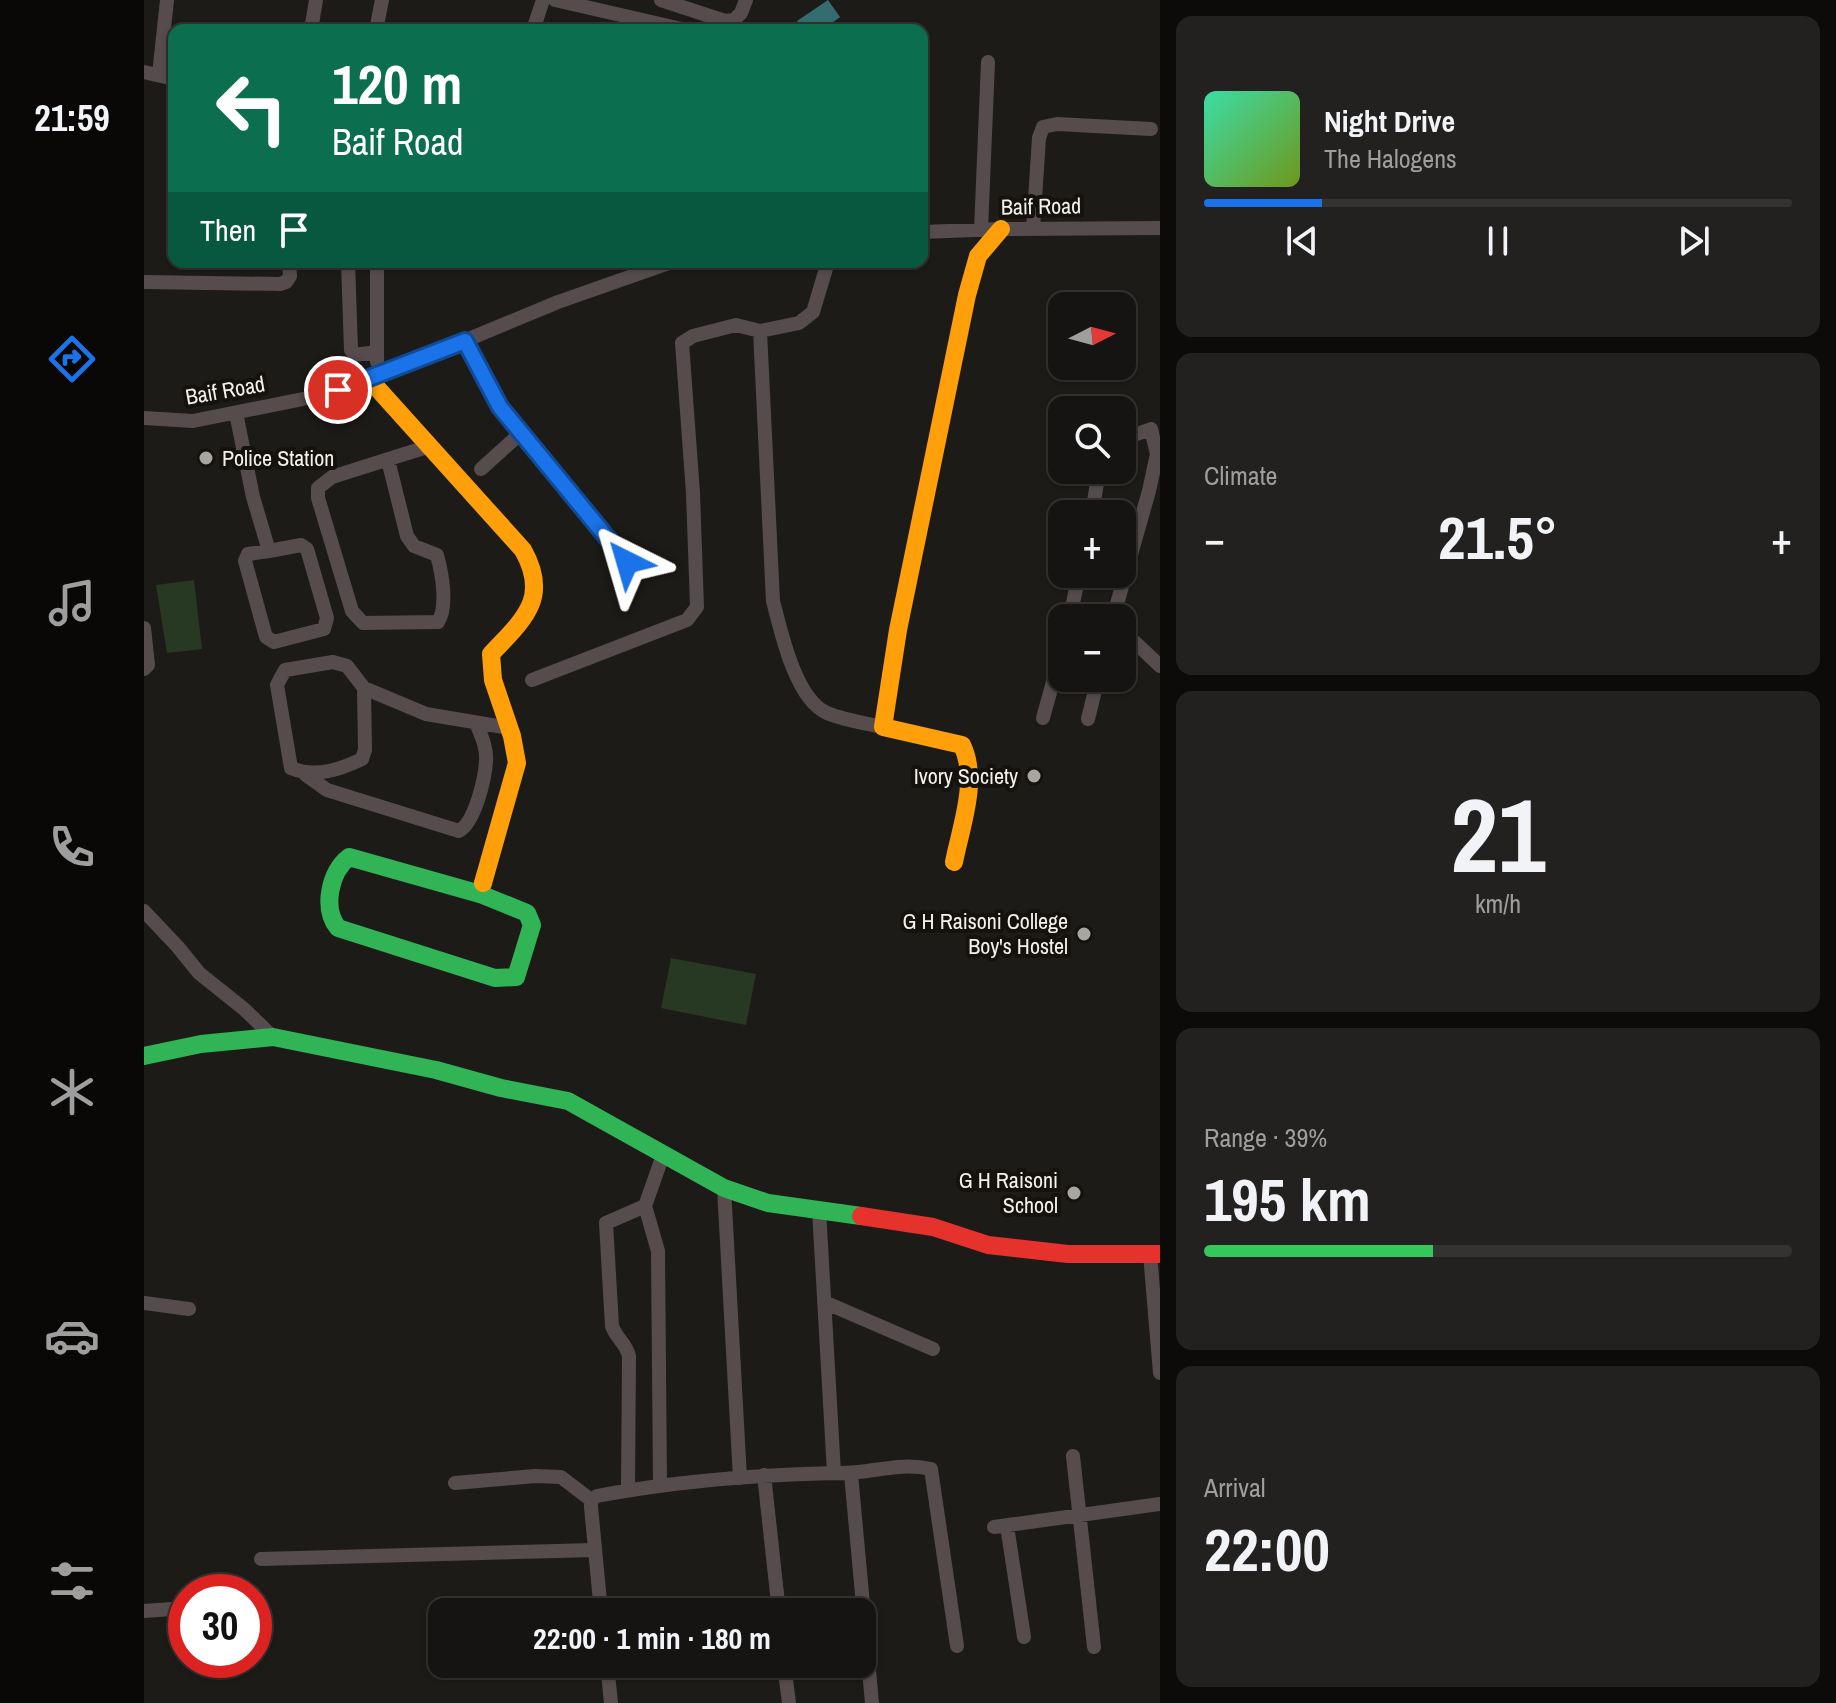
<!DOCTYPE html>
<meta charset="utf-8">
<style>
:root{--surface:#161412;--page:#232120;--text:#f1f3f6;--muted:#9e9e9f;--line:#353332;--accent:#1a73e8}
body{margin:0;font-family:"Archivo Narrow",sans-serif;background:var(--page);color:var(--text);height:100vh;display:flex;flex-direction:column;font-size:30px;white-space:nowrap}
*{box-sizing:border-box;margin:0}
p{font-size:26px;color:var(--muted)}
.icon{flex:none;width:44px;height:44px;fill:none;stroke:currentColor;stroke-width:2;stroke-linecap:round;stroke-linejoin:round}
.map{position:relative;flex:1;overflow:hidden}
.sheet{display:flex;flex-direction:column;gap:16px;padding:16px;background:#0c0b0a;width:676px}
.sheet>*{flex:none}
.top-card{position:absolute;left:24px;top:24px;width:760px;height:244px;border-radius:16px;box-shadow:0 2px 6px #0004,0 0 0 2px var(--line);background:#0b6e4f;color:#fff;overflow:hidden}
.needle{width:52px;rotate:84deg}
.controls{position:absolute;left:904px;top:292px;display:grid;gap:16px}
.controls a{display:grid;place-items:center;width:88px;height:88px;border-radius:16px;background:var(--surface);box-shadow:0 2px 6px #0004,0 0 0 2px var(--line);font-size:40px}
.speed{position:absolute;left:24px;top:1574px;display:flex;gap:16px;font-size:40px;font-weight:700;text-align:center}
.speed>*{display:grid;place-content:center;width:104px;height:104px;border-radius:50%;background:var(--surface);box-shadow:0 2px 6px #0004,0 0 0 2px var(--line);line-height:1}
.speed .limit{border:12px solid #d22;background:#fff;color:#111}
.pin{position:absolute;display:grid;place-items:center;width:68px;height:68px;color:#fff;margin:-34px;border:4px solid #fff;border-radius:50%;box-shadow:0 2px 8px #0007}
.me{position:absolute;width:88px;margin:-44px;rotate:320deg;stroke-linejoin:round;filter:drop-shadow(0 0 6px #0008)}
.turn{display:flex;align-items:center;gap:28px;height:168px;padding:0 32px;font-size:36px}
.turn .icon{width:104px;height:104px;stroke-width:2.5}
.turn b{display:block;font-size:56px;line-height:68px}
.then{display:flex;align-items:center;height:76px;padding:0 32px;background:#0003;gap:16px;font-size:30px}
.big{font-size:60px;font-weight:700;line-height:1.1}
.sheet .tile{flex:1;display:flex;flex-direction:column;justify-content:center;gap:12px;min-width:0;padding:0 28px;border-radius:16px;background:var(--page)}
.sheet .dial{align-items:center;gap:0}
.dial b{font-size:104px;line-height:1}
.song{display:flex;align-items:center;gap:24px}
.cover{width:96px;height:96px;border-radius:12px;background:linear-gradient(135deg,hsl(160 70% 55%),hsl(80 70% 35%))}
.played{height:8px;border-radius:4px;background:linear-gradient(90deg,var(--accent) 20%,var(--line) 20%)}
.keys{display:flex;justify-content:space-around;direction:ltr}
.heat{display:flex;justify-content:space-between;align-items:center;font-size:44px;direction:ltr}
.charge{height:12px;border-radius:6px;background:linear-gradient(90deg,#34c759 39%,var(--line) 0)}
.trip{position:absolute;left:284px;top:1598px;width:448px;height:80px;border-radius:16px;background:var(--surface);box-shadow:0 2px 6px #0004,0 0 0 2px var(--line);font-weight:700;line-height:80px;text-align:center}
main{display:flex;flex:1;min-height:0}
.dock{display:flex;flex-direction:column;width:144px;justify-content:space-around;align-items:center;background:#090807;color:var(--muted)}
.dock .icon{width:56px;height:56px}
.dock .active{color:var(--accent)}
.dock b{font-size:36px;color:var(--text)}
.map>svg:first-child{display:block}
.green{fill:#273922}
.water{fill:#336d6f}
.lines{fill:none;stroke-linecap:round;stroke-linejoin:round}
.street{stroke:#564c4d;stroke-width:14}
.fast{stroke:#30b455;stroke-width:18}
.slow{stroke:#ff9f0a;stroke-width:18}
.jam{stroke:#e5322d;stroke-width:18}
.route-casing{stroke:#114b97;stroke-width:20}
.route{stroke:#1a73e8;stroke-width:14}
.poi-dot{fill:#a8a6a3;stroke:#15120e;stroke-width:3}
.labels{text-anchor:middle;stroke-width:8;stroke-linejoin:round;paint-order:stroke}
.street-label{font-size:22px;fill:#f3f1ee;stroke:#15120e}
.poi-label{font-size:22px;fill:#f3f1ee;stroke:#15120e;text-anchor:end}
</style>
<main>
<nav class="dock">
<b>21:59</b>
<svg class="icon active" aria-label="directions" viewBox="0 0 24 24"><path d="M12 3l9 9-9 9-9-9zM9 14v-3h6M13 9l2 2-2 2"/></svg>
<svg class="icon" aria-label="music" viewBox="0 0 24 24"><path d="M9 18V5l10-2v13"/><circle cx="6" cy="18" r="3"/><circle cx="16" cy="16" r="3"/></svg>
<svg class="icon" aria-label="phone" viewBox="0 0 24 24"><path d="M5 4h4l2 5-3 2q2 4 5 5l2-3 5 2v4C11 20 4 13 5 4z"/></svg>
<svg class="icon" aria-label="climate" viewBox="0 0 24 24"><path d="M12 3v18M4 7l16 10M4 17L20 7"/></svg>
<svg class="icon" aria-label="car" viewBox="0 0 24 24"><path d="M5 17H2v-5l4-1 3-4h7l3 4 3 1v5h-3M9 17h6M6 11h13"/><circle cx="7" cy="17" r="2"/><circle cx="17" cy="17" r="2"/></svg>
<svg class="icon" aria-label="filters" viewBox="0 0 24 24"><path d="M4 7h16M4 17h16"/><circle cx="9" cy="7" r="2"/><circle cx="15" cy="17" r="2"/></svg>
</nav>
<div class="map">
<svg width="1016" height="1703" viewBox="0 0 1016 1703">
<rect width="100%" height="100%" fill="#1d1b18"/>
<path class="green" d="M50,580L58,649L23,653L12,585Z
M527,958L612,974L602,1025L517,1008Z"/>
<path class="water" d="M684,0L696,17L688,23L692,30H659L653,21Z"/>
<g class="lines">
<path class="street" d="M411,0L542,30
M517,0L581,21L590,20L597,13L602,0
M167,30L172,0
M232,30L238,0
M389,30L399,0
M0,72L30,79
M15,75L23,0
M889,229L895,138L899,127L913,124L1007,129
M837,230L844,62
M778,232L857,229L1016,228
M204,262L207,350L210,355L233,352
M233,262V362
M0,282L136,284L142,282L146,276L145,262
M616,331L629,601C637,631 651,699 683,713C700,720 720,723 739,727
M321,341L356,407L483,562
M92,413L109,497L125,551L104,554L101,561L122,637L130,642L180,629L183,618L163,549L157,545L125,551
M0,418L49,421L179,395L255,368L414,302L528,262
M244,460L263,536L270,546L293,555C298,573 304,607 294,622L219,623L208,611L174,498V488L188,477L286,446
M337,469L377,433
M948,514L955,470
M926,618L935,574
M972,618L971,611L1005,491L1013,454L1007,429L993,434L978,430
M0,628L4,665L0,669
M978,630L1016,666
M388,680L543,620L553,607L549,493L538,343L549,336L592,325L616,331L655,323L669,312L684,262
M220,688L221,750L218,759C195,770 171,778 147,768L133,685L141,670L189,662L203,666L220,688L282,714L366,728
M899,718L918,649
M944,719L954,678
M162,775L183,790L315,831C331,822 341,779 342,761C343,747 337,735 332,723
M0,911L34,947L55,973L100,1009L129,1037
M580,1188L596,1478
M1006,1254L1016,1373
M680,1302L789,1349
M0,1303L45,1309
M929,1456L950,1647
M690,1473C725,1475 753,1461 787,1469L813,1646
M707,1474L728,1703
M620,1475L635,1612
M311,1483L391,1476L417,1477L447,1500
M516,1485L514,1251L501,1206L519,1155
M484,1490L485,1356C482,1343 472,1338 468,1326L462,1223L501,1206
M863,1526L880,1637
M850,1527L1016,1504
M117,1559L451,1550
M0,1611L42,1608
M457,1612L447,1507V1500L453,1496C531,1481 610,1475 690,1473L675,1210
M463,1664L467,1703
M640,1664L645,1703"/>
<path class="fast" d="M336,894L383,913L388,925L372,977L351,978L194,928C178,908 186,872 205,857L336,894L339,883
M0,1056L57,1044L129,1037L292,1070L357,1088L424,1101L580,1188L624,1203L717,1216"/>
<path class="slow" d="M225,379L379,550C406,598 380,619 347,654L349,680L368,736L373,763L339,883
M810,862C817,826 835,780 818,745L739,727L754,630L823,295L834,256L857,229"/>
<path class="jam" d="M717,1216L789,1227L844,1245L924,1254H1016"/>
</g>
<g class="lines">
<g class="route-casing">
<path id="route" d="M194,390L321,341L356,407L483,562"/>
</g>
<use href="#route" class="route"/>
</g>
<g class="poi-dot">
<circle cx="62" cy="458" r="8"/>
<circle cx="890" cy="776" r="8"/>
<circle cx="940" cy="934" r="8"/>
<circle cx="930" cy="1193" r="8"/>
</g>
<g class="labels">
<g class="street-label">
<text transform="translate(897 206) rotate(-1)" y="8">Baif Road</text>
<text transform="translate(81 390) rotate(-10)" y="8">Baif Road</text>
</g>
<g class="poi-label">
<text x="78" y="466" text-anchor="start">Police Station</text>
<text x="874" y="784">Ivory Society</text>
<text x="924" y="929">G H Raisoni College<tspan x="924" dy="25">Boy's Hostel</tspan></text>
<text x="914" y="1188">G H Raisoni<tspan x="914" dy="25">School</tspan></text>
</g>
</g>
</svg>
<div class="controls">
<a><svg class="needle" viewBox="-14 -14 28 28"><path d="M0-13l5 13h-10z" fill="#e53935"/><path d="M0 13l5-13h-10z" fill="#9e9e9f"/></svg></a>
<a><svg class="icon" aria-label="search" viewBox="0 0 24 24"><circle cx="10" cy="10" r="6"/><path d="M15 15l6 6"/></svg></a>
<a>+</a>
<a>−</a>
</div>
<div class="speed"><div class="limit">30</div></div>
<div class="pin" style="left:194px;top:390px;background:#d93025"><svg class="icon" aria-label="arrive" viewBox="0 0 24 24"><path d="M6 21V4h12l-3 4 3 4H6"/></svg></div>
<svg class="me" style="left:483px;top:562px" viewBox="-20 -20 40 40"><path d="M0-17L14 15 0 8-14 15z" fill="#1a73e8" stroke="#fff" stroke-width="4"/></svg>
<div class="trip">22:00 · 1 min · 180 m</div>
<div class="top-card">
<div class="turn"><svg class="icon" aria-label="left" viewBox="0 0 24 24"><path d="M17 20v-9H6M10 6l-5 5 5 5"/></svg><div><b>120 m</b>Baif Road</div></div>
<div class="then">Then<svg class="icon" aria-label="arrive" viewBox="0 0 24 24"><path d="M6 21V4h12l-3 4 3 4H6"/></svg></div>
</div>
</div>
<section class="sheet">
<div class="tile">
<div class="song"><i class="cover"></i><div><b>Night Drive</b><p>The Halogens</p></div></div>
<div class="played"></div>
<div class="keys"><svg class="icon" aria-label="previous" viewBox="0 0 24 24"><path d="M18 5L8 12l10 7zM5 5v14"/></svg><svg class="icon" aria-label="pause" viewBox="0 0 24 24"><path d="M8 5v14M16 5v14"/></svg><svg class="icon" aria-label="next" viewBox="0 0 24 24"><path d="M6 5l10 7-10 7zM19 5v14"/></svg></div>
</div>
<div class="tile"><p>Climate</p>
<div class="heat"><a>−</a><b class="big">21.5°</b><a>+</a></div>
</div>
<div class="tile dial"><b>21</b><p>km/h</p></div>
<div class="tile"><p>Range · 39%</p><b class="big">195 km</b><div class="charge"></div></div>
<div class="tile"><p>Arrival</p><b class="big">22:00</b></div>
</section>
</main>
